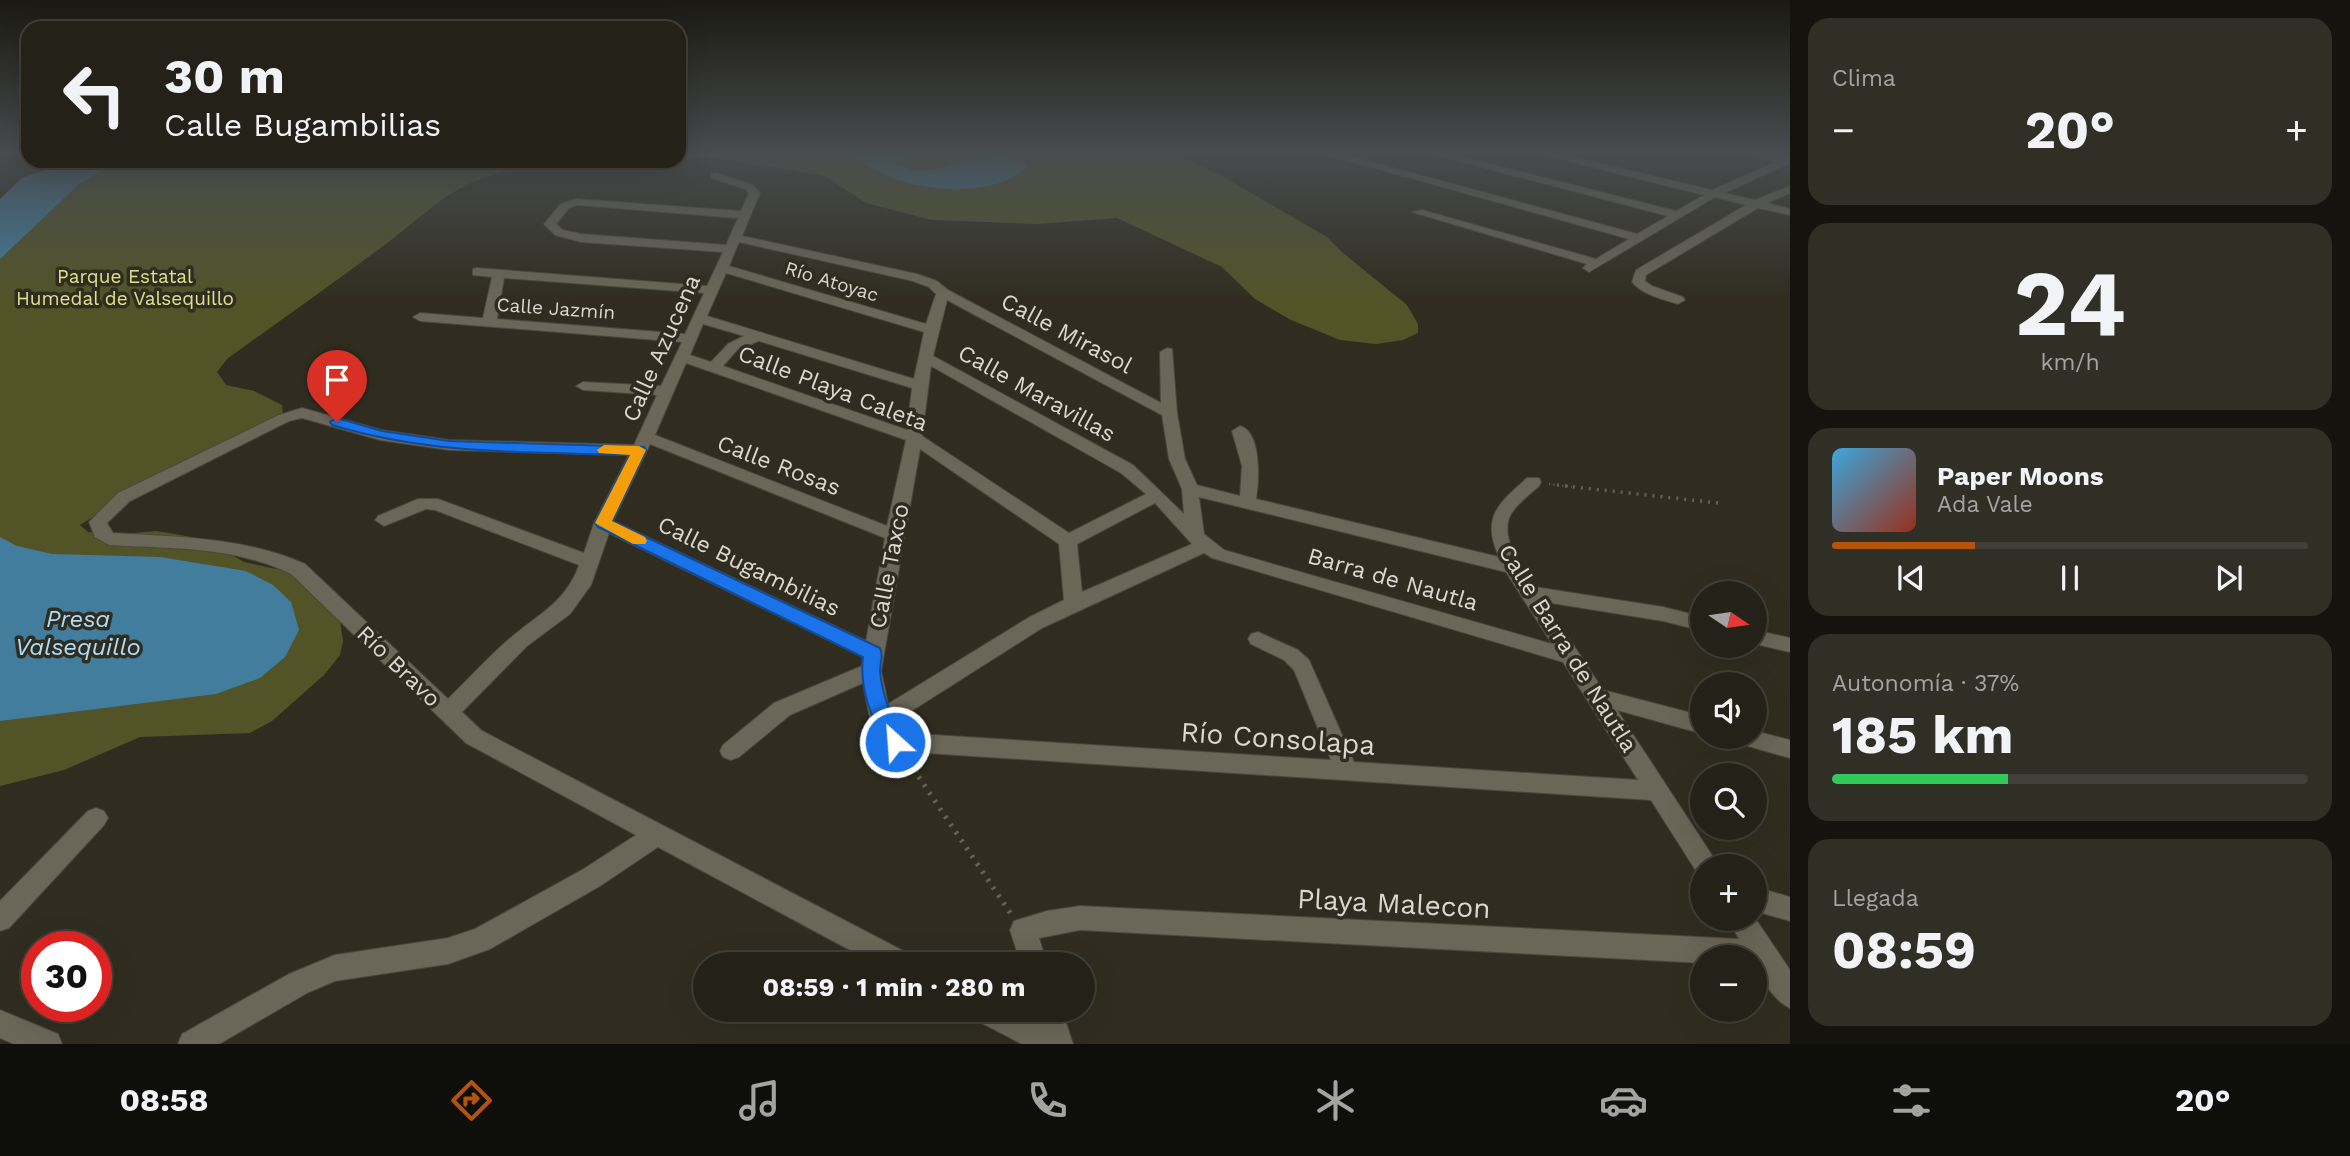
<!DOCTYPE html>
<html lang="es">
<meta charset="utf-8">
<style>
:root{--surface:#242218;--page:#302f25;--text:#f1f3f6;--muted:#a3a4a2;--line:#413f37;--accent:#b45309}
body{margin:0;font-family:"Work Sans",sans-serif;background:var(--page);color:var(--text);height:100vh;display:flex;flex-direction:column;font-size:26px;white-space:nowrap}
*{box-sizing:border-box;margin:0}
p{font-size:23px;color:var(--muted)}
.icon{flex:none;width:38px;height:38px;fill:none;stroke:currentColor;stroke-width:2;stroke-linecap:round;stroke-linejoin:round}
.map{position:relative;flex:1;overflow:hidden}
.panel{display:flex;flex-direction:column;gap:18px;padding:18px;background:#14130d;width:560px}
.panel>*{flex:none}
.hud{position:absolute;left:21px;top:21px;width:665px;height:147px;border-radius:21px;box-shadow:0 7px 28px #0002,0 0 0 2px var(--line);background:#242218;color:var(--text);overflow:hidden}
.needle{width:46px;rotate:103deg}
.tools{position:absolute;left:1690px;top:581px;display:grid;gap:14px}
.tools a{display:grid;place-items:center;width:77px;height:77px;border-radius:50%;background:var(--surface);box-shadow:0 7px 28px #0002,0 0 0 2px var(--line);font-size:35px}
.speed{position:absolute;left:21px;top:931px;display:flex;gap:14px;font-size:35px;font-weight:700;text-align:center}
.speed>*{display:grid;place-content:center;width:91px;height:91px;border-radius:50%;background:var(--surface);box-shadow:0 7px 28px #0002,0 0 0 2px var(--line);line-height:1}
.speed .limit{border:10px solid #d22;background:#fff;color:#111}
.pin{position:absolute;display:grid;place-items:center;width:60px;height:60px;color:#fff;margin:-72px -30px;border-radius:50% 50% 50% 0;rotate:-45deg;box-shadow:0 0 7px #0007}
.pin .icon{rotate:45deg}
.me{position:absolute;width:77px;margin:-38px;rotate:334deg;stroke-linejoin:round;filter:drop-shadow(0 0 5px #0008)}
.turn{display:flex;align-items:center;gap:24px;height:147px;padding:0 28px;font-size:32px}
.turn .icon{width:91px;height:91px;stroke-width:2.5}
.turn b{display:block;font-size:49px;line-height:60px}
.big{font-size:52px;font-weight:700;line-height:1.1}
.panel .tile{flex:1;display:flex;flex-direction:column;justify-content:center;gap:10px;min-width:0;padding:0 24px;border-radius:21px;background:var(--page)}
.panel .dial{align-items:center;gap:0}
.dial b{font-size:91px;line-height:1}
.song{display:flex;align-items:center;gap:21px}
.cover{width:84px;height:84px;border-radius:10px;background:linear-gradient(135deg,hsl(200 70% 55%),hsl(10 70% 35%))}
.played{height:7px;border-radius:4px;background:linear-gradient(90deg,var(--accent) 30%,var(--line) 30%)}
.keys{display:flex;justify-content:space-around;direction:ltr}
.heat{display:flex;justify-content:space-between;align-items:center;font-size:38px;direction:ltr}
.charge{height:10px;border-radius:5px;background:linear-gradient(90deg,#34c759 37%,var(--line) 0)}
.trip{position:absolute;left:693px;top:952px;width:402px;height:70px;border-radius:35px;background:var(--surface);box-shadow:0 7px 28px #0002,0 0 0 2px var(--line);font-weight:700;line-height:70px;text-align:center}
.menu{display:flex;height:112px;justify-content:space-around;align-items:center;background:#0e0e0a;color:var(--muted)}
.menu .icon{width:49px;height:49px}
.menu .current{color:var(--accent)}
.menu b{font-size:32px;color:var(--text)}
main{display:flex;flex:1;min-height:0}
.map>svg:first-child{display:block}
.green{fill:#525428}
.water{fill:#427d9e}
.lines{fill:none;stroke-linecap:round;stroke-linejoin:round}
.minor-casing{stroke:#4a483d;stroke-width:2}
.path-far2{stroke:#646155;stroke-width:2.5;stroke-dasharray:1 3.5;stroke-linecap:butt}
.path-far1{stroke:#646155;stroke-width:3.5;stroke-dasharray:2 6;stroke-linecap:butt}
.path{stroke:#646155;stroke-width:5;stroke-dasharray:2.5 7;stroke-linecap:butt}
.minor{fill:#6a6758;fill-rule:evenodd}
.route{fill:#1a73e8;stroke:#114b97;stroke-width:2}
.slow{fill:#f59e0b}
.labels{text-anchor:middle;stroke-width:7;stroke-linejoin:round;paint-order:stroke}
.far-park-label{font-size:19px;fill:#dde18a;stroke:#302d20}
.far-street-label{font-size:19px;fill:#dad8d0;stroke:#302d20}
.street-label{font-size:23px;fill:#dad8d0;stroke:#302d20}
.water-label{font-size:24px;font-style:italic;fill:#acddfb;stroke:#302d20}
.near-street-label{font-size:28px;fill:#dad8d0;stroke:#302d20}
</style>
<main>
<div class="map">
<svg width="1790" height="1044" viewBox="0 0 1790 1044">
<rect width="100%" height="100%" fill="#302d20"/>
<path class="green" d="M679,152H1164L1193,162L1222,176L1327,237L1343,253L1407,305L1418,324V333L1403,340L1376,344L1340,340L1291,320L1255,299L1222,267L1117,218L1037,224L932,220L866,203L825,176L716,158H679Z
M87,161H609C565,166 519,163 478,180C445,193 422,216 395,237C340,279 283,318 227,359L217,372L226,385L254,391L282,405L283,415L146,484L80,525L88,532L112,535L157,531L203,539L244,562L295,573L337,600L343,641L340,655L324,675L272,721L250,733L140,737L64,770L0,786V229Z"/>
<path class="water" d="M847,152H936L898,161V164C939,188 975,137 1026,162L1028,166C994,200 919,192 879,172C868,167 858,158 847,152Z
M69,161H115L78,185L0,259V199L22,178Z
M0,537L17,546L52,554L160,557L246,571L273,585L291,602L299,630L285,657L260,678L216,694L0,721Z"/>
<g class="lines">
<g class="minor-casing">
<path id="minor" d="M1317,152H1335L1637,234L1668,216L1424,152H1443L1676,211L1704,195L1532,152H1552L1712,190L1776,162L1743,152L1790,156V163L1724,193L1755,200L1790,186V193L1767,203L1790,209V215L1758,208L1646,275L1645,281L1652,286L1683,297L1685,300L1678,304C1662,299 1643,295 1632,282L1636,270L1746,205L1715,197L1589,272L1583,268L1587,264L1412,212L1422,210L1596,259L1629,239Z
M715,173L753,185L760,193L742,236L917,274L937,281L948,290L1161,403L1160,352L1167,348L1172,349L1177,413L1185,459L1197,485L1240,496L1242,466L1232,431L1240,426C1262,432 1259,482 1256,499L1499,557C1481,517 1498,504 1527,478H1539L1541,482L1539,486C1530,494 1518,503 1511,514C1498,537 1523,569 1535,587L1663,607L1703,617V631L1663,621L1545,602L1603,690L1703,716V734L1617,710L1719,866H1703V876L1698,874L1651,800L895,751L887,748L870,719L863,683L790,715L739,757L731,760L723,757L720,751L723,745L774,703L862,666L863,657L609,533L591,585L570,614L527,646L462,712L482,731L911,955L915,964H876L658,847L600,886L490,949L448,964L335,981L307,993L219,1044H178L182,1034L289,974L335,955L448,938L475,929L582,870L636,835L466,743L291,574C234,546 172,549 109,545L95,537L89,522L118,493L279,415L302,408L381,430L449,440L634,445L657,395L583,390L576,386L583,382L661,386L682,342L420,321L413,317L420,313L483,318L492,277L473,275V269L477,268L707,286L723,252L581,242L555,235L544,224L561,204L576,199L741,211L749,193L745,189L711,178V174ZM577,205L738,218L726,245L581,234L563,230L556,224L569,208ZM739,242L913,281L929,287L936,294L926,324L729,266ZM726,273L924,332L914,379L707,316ZM504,278L704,293L685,334L497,319ZM947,300L1162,415L1169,459L1182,489L1184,514L1133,465L933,356ZM703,324L744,336L728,344L711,362L690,355ZM759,341L912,388L907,430L723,366L737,350ZM686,363L906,440L887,526L655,435ZM931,366L1121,473L1146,494L1069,533L922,436ZM302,418L380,440L449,450L629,455L594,523L584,553L438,499H418L378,516L375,520L384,526L426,509L435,510L579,565C567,600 541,613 514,635C491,654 470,678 448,699L305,564C243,537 179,537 113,533L107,523L130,501L289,421ZM650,444L885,538L866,641L613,521ZM920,449L1059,544L1064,600L1028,618L888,704L881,671ZM1199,497L1506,572L1552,644L1224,550L1204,534ZM1155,503L1192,544L1082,592L1077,544ZM1204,553L1212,558L1563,662L1638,780L1354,762L1309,660L1298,650L1258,632L1251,634L1248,639L1251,644L1284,660L1294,670L1331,760L901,733L894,722L1042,628Z
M1755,630L1790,638V652L1755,644Z
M1755,731L1790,740V758L1737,743L1734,737H1755Z
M96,808L104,811L108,818L104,825L9,928L0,931V901L88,811Z
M1755,887L1790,897V921L1755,911Z
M1080,906L1739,939L1728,919L1755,918L1790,970V1008C1775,1002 1755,973 1755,957H1703V963L1080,930L1039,938L1047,964H1021L1010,930L1014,921L1047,911Z
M0,1010L58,1034L62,1044H14L0,1038Z
M972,1010H1014L1038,1023L1034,1010H1062L1073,1044H1022L976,1020Z"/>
</g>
<path class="path-far2" d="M1670,168L1703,152
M1549,484L1572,487"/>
<path class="path-far1" d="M1557,485L1718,503"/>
<path class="path" d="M908,761L1011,914"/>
<use href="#minor" class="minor"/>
</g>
<linearGradient id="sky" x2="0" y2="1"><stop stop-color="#1a1912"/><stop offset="0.51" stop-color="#484c4e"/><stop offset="1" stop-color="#484c4e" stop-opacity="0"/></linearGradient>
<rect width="1790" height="299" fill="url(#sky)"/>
<path class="route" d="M337,418L382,431L449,441L644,447L646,450L612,521L880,648C884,656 880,662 880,671C882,697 893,720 905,742L902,748L895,750L888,748C872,720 859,689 863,657L598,527L595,523L630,455C527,452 431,455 332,425L330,422Z"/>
<path class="slow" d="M604,445L639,446L646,450L612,521L645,537L647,541L645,544H633L595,523L630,455L599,453L597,450Z"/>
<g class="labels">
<g class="far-park-label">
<text x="125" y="283">Parque Estatal<tspan x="125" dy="22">Humedal de Valsequillo</tspan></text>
</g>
<g class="far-street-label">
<text transform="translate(832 281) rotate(17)" y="7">Río Atoyac</text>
<text transform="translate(556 308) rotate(4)" y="7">Calle Jazmín</text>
</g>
<g class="street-label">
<text transform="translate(1067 333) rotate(28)" y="8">Calle Mirasol</text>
<text transform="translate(661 348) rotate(-66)" y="8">Calle Azucena</text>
<text transform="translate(833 388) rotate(21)" y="8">Calle Playa Caleta</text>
<text transform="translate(1037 393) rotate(29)" y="8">Calle Maravillas</text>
<text transform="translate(779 465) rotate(21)" y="8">Calle Rosas</text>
<text transform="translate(749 566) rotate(26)" y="8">Calle Bugambilias</text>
<text transform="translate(889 566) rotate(-79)" y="8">Calle Taxco</text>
<text transform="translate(1393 579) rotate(16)" y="8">Barra de Nautla</text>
<text transform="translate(1568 648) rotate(58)" y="8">Calle Barra de Nautla</text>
<text transform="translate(399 666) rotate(44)" y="8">Río Bravo</text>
</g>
<g class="water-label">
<text x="78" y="627">Presa<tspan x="78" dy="28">Valsequillo</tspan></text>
</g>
<g class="near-street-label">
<text transform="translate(1278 738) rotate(4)" y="10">Río Consolapa</text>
<text transform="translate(1394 903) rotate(3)" y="10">Playa Malecon</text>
</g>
</g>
</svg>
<div class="tools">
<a><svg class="needle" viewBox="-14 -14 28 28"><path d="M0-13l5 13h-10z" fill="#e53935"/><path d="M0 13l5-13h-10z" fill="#a3a4a2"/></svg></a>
<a><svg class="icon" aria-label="sound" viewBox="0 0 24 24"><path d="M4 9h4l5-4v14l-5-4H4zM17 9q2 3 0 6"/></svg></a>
<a><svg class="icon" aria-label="search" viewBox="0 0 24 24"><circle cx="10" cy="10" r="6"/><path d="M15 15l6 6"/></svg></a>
<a>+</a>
<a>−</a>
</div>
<div class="speed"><div class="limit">30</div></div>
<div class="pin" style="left:337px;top:422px;background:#d93025"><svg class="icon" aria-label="arrive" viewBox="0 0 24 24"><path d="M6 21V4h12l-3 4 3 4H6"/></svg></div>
<svg class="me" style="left:895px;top:742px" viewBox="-20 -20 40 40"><circle r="17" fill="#1a73e8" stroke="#fff" stroke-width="3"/><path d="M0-11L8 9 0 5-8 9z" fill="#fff"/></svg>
<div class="trip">08:59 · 1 min · 280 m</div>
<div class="hud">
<div class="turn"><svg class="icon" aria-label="left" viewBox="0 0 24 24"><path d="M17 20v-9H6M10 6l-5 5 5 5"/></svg><div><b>30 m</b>Calle Bugambilias</div></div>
</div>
</div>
<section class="panel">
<div class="tile"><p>Clima</p>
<div class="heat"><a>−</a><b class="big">20°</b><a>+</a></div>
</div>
<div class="tile dial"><b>24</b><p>km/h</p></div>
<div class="tile">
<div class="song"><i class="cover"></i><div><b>Paper Moons</b><p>Ada Vale</p></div></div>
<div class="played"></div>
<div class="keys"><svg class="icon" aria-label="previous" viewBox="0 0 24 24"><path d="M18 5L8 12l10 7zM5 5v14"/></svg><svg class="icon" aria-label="pause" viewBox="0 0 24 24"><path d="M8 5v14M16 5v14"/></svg><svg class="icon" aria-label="next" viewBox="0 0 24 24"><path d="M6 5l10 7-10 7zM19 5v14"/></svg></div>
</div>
<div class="tile"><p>Autonomía · 37%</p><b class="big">185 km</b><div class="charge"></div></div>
<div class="tile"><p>Llegada</p><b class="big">08:59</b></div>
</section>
</main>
<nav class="menu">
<b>08:58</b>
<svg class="icon current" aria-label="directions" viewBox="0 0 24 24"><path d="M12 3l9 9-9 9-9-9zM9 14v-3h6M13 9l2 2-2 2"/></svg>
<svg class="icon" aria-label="music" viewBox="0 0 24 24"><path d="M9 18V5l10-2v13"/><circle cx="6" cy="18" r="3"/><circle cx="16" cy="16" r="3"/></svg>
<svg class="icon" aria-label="phone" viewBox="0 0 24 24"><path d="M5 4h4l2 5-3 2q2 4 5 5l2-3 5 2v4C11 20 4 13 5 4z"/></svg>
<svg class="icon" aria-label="climate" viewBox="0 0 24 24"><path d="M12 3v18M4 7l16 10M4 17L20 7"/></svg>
<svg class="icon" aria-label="car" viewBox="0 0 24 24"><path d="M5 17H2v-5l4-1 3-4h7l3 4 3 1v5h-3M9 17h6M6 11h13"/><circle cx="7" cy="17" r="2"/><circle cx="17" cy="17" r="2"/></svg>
<svg class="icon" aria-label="filters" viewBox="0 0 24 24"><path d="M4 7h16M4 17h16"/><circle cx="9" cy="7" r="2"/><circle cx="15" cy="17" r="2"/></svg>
<b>20°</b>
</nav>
